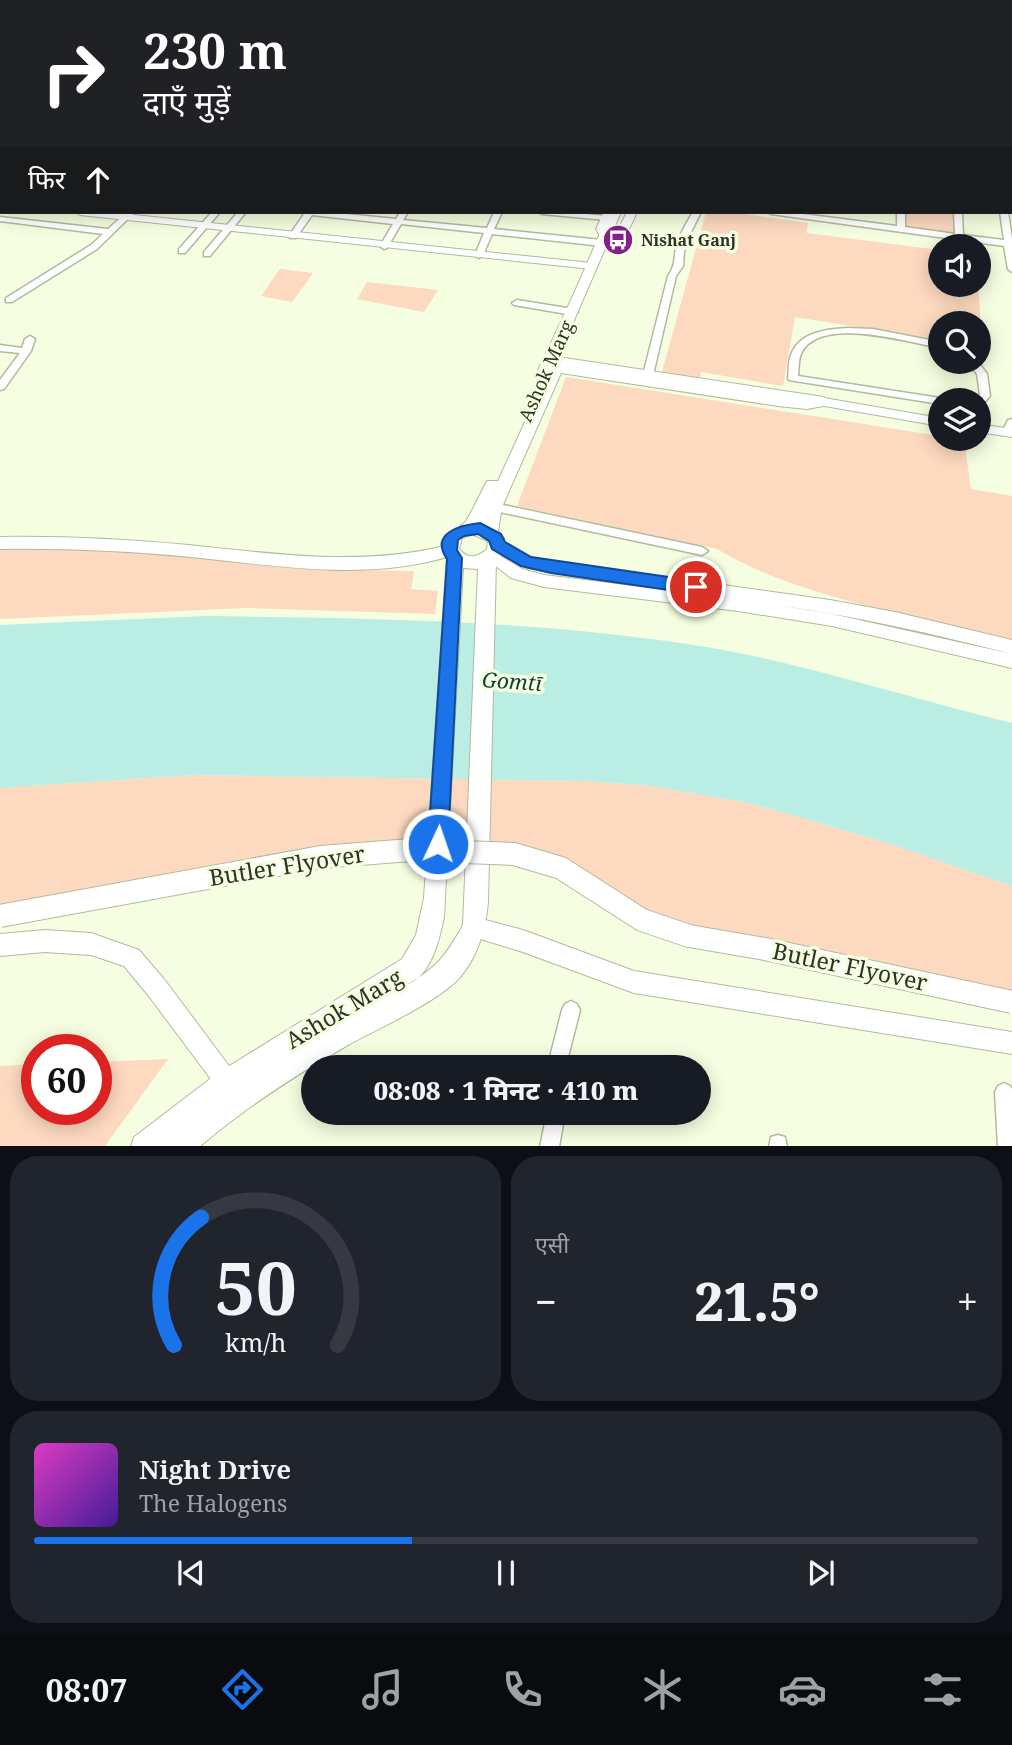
<!DOCTYPE html>
<html lang="hi">
<meta charset="utf-8">
<style>
:root{--surface:#171b24;--page:#20242c;--text:#f1f3f6;--muted:#9ea1a6;--line:#363941;--accent:#1a73e8}
body{margin:0;font-family:"Noto Serif","Noto Sans Devanagari",serif;background:var(--page);color:var(--text);height:100vh;display:flex;flex-direction:column;font-size:26px;white-space:nowrap}
*{box-sizing:border-box;margin:0}
p{font-size:23px;color:var(--muted)}
.icon{flex:none;width:38px;height:38px;fill:none;stroke:currentColor;stroke-width:2;stroke-linecap:round;stroke-linejoin:round}
.map{position:relative;height:1146px;overflow:hidden}
.panel{display:flex;flex-direction:column;gap:10px;padding:10px;background:#0d0f14;flex:1}
.panel>*{flex:none}
.hud{position:absolute;left:0px;top:0px;width:1013px;height:214px;box-shadow:0 4px 18px #0003;background:#202124;color:#fff;overflow:hidden}
.fabs{position:absolute;left:928px;top:234px;display:grid;gap:14px}
.fabs a{display:grid;place-items:center;width:63px;height:63px;border-radius:50%;background:var(--surface);box-shadow:0 4px 18px #0003;font-size:35px}
.speed{position:absolute;left:21px;top:1034px;display:flex;gap:14px;font-size:35px;font-weight:700;text-align:center}
.speed>*{display:grid;place-content:center;width:91px;height:91px;border-radius:50%;background:var(--surface);box-shadow:0 4px 18px #0003;line-height:1}
.speed .limit{border:10px solid #d22;background:#fff;color:#111}
.pin{position:absolute;display:grid;place-items:center;width:60px;height:60px;color:#fff;margin:-30px;border:4px solid #fff;border-radius:50%;box-shadow:0 2px 7px #0007}
.me{position:absolute;width:77px;margin:-38px;rotate:3deg;stroke-linejoin:round;filter:drop-shadow(0 0 5px #0008)}
.turn{display:flex;align-items:center;gap:24px;height:147px;padding:0 28px;font-size:32px}
.turn .icon{width:91px;height:91px;stroke-width:2.5}
.turn b{display:block;font-size:49px;line-height:60px}
.then{display:flex;align-items:center;height:66px;padding:0 28px;background:#0003;gap:14px;font-size:26px}
.big{font-size:52px;font-weight:800;line-height:1.1}
.panel .card{flex:1;display:flex;flex-direction:column;justify-content:center;gap:10px;min-width:0;padding:0 24px;border-radius:28px;background:var(--page)}
.panel .dial{align-items:center;gap:0}
.dial svg{height:182px;overflow:visible;fill:none;stroke:var(--line);stroke-width:7;stroke-linecap:round;text-anchor:middle}
.dial text{fill:var(--text);stroke:none}
.song{display:flex;align-items:center;gap:21px}
.cover{width:84px;height:84px;border-radius:10px;background:linear-gradient(135deg,hsl(310 70% 55%),hsl(260 70% 35%))}
.played{height:7px;border-radius:4px;background:linear-gradient(90deg,var(--accent) 40%,var(--line) 40%)}
.keys{display:flex;justify-content:space-around;direction:ltr}
.heat{display:flex;justify-content:space-between;align-items:center;font-size:38px;direction:ltr}
.panel .tiles{flex:1;display:grid;gap:10px;grid-template-columns:1fr 1fr}
.card:last-child{grid-column:span 2}
.trip{position:absolute;left:301px;top:1055px;width:410px;height:70px;border-radius:35px;background:var(--surface);box-shadow:0 4px 18px #0003;font-weight:800;line-height:70px;text-align:center}
.tab-bar{display:flex;height:112px;justify-content:space-around;align-items:center;background:#090b0e;color:var(--muted)}
.tab-bar .icon{width:49px;height:49px}
.tab-bar .on{color:var(--accent)}
.tab-bar b{font-size:32px;color:var(--text)}
.map>svg:first-child{display:block}
.green{fill:#fdd9bf}
.water{fill:#baede4}
.lines{fill:none;stroke-linecap:round;stroke-linejoin:round}
.street-casing{stroke:#b2ba9d;stroke-width:3}
.secondary-casing{stroke:#b2ba9d;stroke-width:2}
.primary-casing{stroke:#b2ba9d;stroke-width:2}
.street{fill:#fff;fill-rule:evenodd}
.secondary{fill:#fff;fill-rule:evenodd}
.primary{fill:#fff;fill-rule:evenodd}
.rail{stroke:#606555;stroke-width:2;stroke-dasharray:5 2.5;stroke-linecap:butt}
.secondary-bridge-casing{stroke:#b2ba9d;stroke-width:24;stroke-linecap:butt}
.secondary-bridge{stroke:#fff;stroke-width:22}
.route{fill:#1a73e8;stroke:#114b97;stroke-width:2}
.labels{text-anchor:middle;stroke-width:7;stroke-linejoin:round;paint-order:stroke}
.far-poi-label{font-size:16px;font-weight:bold;fill:#2f3327;stroke:#f5fee0;text-anchor:start}
.street-label{font-size:19px;fill:#2f3327;stroke:#f5fee0}
.water-label{font-size:21px;font-style:italic;fill:#14413b;stroke:#f5fee0}
.near-street-label{font-size:23px;fill:#2f3327;stroke:#f5fee0}
</style>
<div class="map">
<svg width="1012" height="1147" viewBox="0 0 1012 1147">
<rect width="100%" height="100%" fill="#f5fee0"/>
<path class="green" d="M706,212H730L808,223L807,233L940,250V285H978V279L982,346L978,345V324H940V340L795,317L783,386L701,372L700,378L662,372Z
M906,212H953L955,234L906,228Z
M280,269L313,273L292,302L261,296Z
M367,282L438,290L424,312L357,299Z
M566,377L940,436V439L964,440L971,489L1012,496V639C920,617 798,598 717,549L517,506Z
M52,544L356,570L414,571L411,589L438,591L435,614L247,608L0,619V546Z
M193,775L585,781L652,786L753,804L888,843L1012,886V1000L707,940L534,858L393,851L0,912V788Z
M168,1059L105,1146H0V1066L37,1064V1110H96V1062Z"/>
<path class="water" d="M205,616C366,618 527,620 687,644C797,660 904,697 1012,723V886L888,843L753,804L652,786L585,781L193,775L0,788V625Z"/>
<g class="lines">
<g class="street-casing">
<path id="street" d="M71,0H77L79,2H73Z
M132,0H139L141,2H134Z
M219,0H226L228,2H221Z
M304,0H311L302,2Z
M384,0H391L382,2Z
M489,0L499,2H491Z
M557,0H564L555,2Z
M723,0H729L721,2Z
M0,45H2V49H0Z
M0,58H2V62H0Z
M2,84V90H0V85Z
M0,106H2V112H0Z
M0,150H2V156H0Z
M0,165H2V170H0Z
M0,184H2V190H0Z
M127,212H135L97,249L12,302H6V298L91,245L103,234L0,221V217L108,229Z
M212,212H220L185,253H179V249Z
M238,212H246L210,256H204V252Z
M301,212H326L396,219L400,212H408L403,220L487,228L494,212H502L494,229L602,240L606,243L602,246L492,234L483,255L479,258L475,255L484,233L401,224L387,248L384,249L380,246L393,224L312,215L296,238H290L289,236L304,214Z
M538,212H565L606,216L610,218L606,220L542,214Z
M693,212H701L688,238L684,252L683,266L676,276L653,375L648,378L644,377L643,375L668,276C677,263 673,258 677,243C681,232 687,222 693,212Z
M767,212H787L897,226V212H905V227L955,234L954,212H962L963,235L1004,240L1000,212H1008L1012,239V272L1008,269L1004,246L771,214Z
M517,300L573,309L578,312L573,315L514,305L512,303Z
M848,328L873,329L940,342V348C908,342 818,315 801,354C798,360 799,369 798,376L940,398L945,401H940V404L789,380L788,378C789,371 788,362 791,355C799,332 827,329 848,328Z
M30,336L35,339L31,351L4,389L0,390V380L20,353L0,351V345L22,348L25,339Z
M968,362H978L987,374L990,396L982,405L978,406V401H974L980,395L977,374Z
M1012,419V432L1007,435L1003,434L1002,432L1008,420Z
M494,503L702,547L708,551L702,555L490,510L488,507Z
M571,1001L577,1004L580,1010L567,1061L568,1068H550L549,1061L562,1010L565,1004Z
M1004,1083L1010,1086L1012,1089V1147H998L995,1092L998,1086Z
M547,1113H565L559,1147H540Z
M778,1135L785,1137L787,1147H769L771,1137Z"/>
</g>
<g class="secondary-casing">
<path id="secondary" d="M156,0H179L154,2Z
M636,0L651,2H638Z
M829,0H837V2H830Z
M851,0H859V2H852Z
M0,25H2V29H0Z
M0,200H2V206H0Z
M75,212H106L592,263L598,266L592,269L80,215Z
M604,212H614L606,229L610,235L619,228L627,212H637C627,235 625,240 601,238L596,229Z
M824,398L940,418V426L819,405L817,402Z
M978,424L1012,429V437L978,432Z
M0,537C63,536 125,539 188,545C276,554 362,567 449,545L457,551L454,555C368,582 279,566 191,557C127,551 64,548 0,549Z
M498,539L531,557L551,561L830,600L895,612L1012,640V654C934,634 856,616 776,605L832,614L1012,654V668L832,626L738,611L544,587L511,578L484,557L492,551L522,569L544,575L706,595L527,568L493,549L490,545L493,541Z
M474,917L523,930L634,971L1012,1032V1054L634,993L523,952L467,935L463,928L467,921Z
M45,930L91,933L139,950L164,979L235,1074L239,1082L235,1090L227,1094L219,1090L148,995L124,966L91,955L45,952L0,956V934Z"/>
</g>
<g class="primary-casing">
<path id="primary" d="M0,63H2V69H0Z
M609,212H621L558,357L824,397L831,402L829,405L807,409L778,406L561,373L502,507L498,531L504,538L505,551L496,561L488,902C486,927 478,956 461,976C440,1001 379,1028 348,1045C294,1076 246,1107 199,1147H131L134,1137L218,1073L402,959L416,935L424,898L447,558C430,533 456,534 466,521C474,508 480,494 487,481H498L547,374L538,370C563,319 587,265 609,212ZM472,534L488,541L487,549C478,557 468,560 459,549L462,538ZM463,568L478,569L463,925C443,961 435,969 399,989C406,985 414,982 419,977C434,963 440,936 444,917Z"/>
</g>
<use href="#street" class="street"/>
<use href="#secondary" class="secondary"/>
<use href="#primary" class="primary"/>
<path class="rail" d="M107,0L110,2"/>
<g class="secondary-bridge-casing">
<path id="secondary-bridge" d="M0,916L321,857L411,850L514,854L561,868L642,920L689,936L765,949L1012,1002"/>
</g>
<use href="#secondary-bridge" class="secondary-bridge"/>
</g>
<path class="route" d="M480,523L501,534L505,542L531,557L696,581L704,587L696,594L551,573L521,566L492,549L489,541L478,534L464,536L458,540L457,550L462,558L448,844L445,850L438,853L431,850L428,844L447,559C429,533 461,525 480,523Z"/>
<defs>
<g id="bus-disc" transform="scale(1.575)"><circle r="9.5" fill="#83218b" stroke="#f5fee0"/><path d="M-5-6H5V4H4V6H2V4H-2V6H-4V4H-5ZM-3.5-4V0h7V-4ZM-3.5 1.2v1.5H-2V1.2ZM2 1.2v1.5H3.5V1.2Z" fill="#fff"/></g>
</defs>
<g fill-rule="evenodd">
<use href="#bus-disc" x="618" y="240"/>
</g>
<g class="labels">
<g class="far-poi-label">
<text x="641" y="246">Nishat Ganj</text>
</g>
<g class="street-label">
<text transform="translate(546 371) rotate(-66)" y="7">Ashok Marg</text>
</g>
<g class="water-label">
<text transform="translate(512 682) rotate(4)" y="7">Gomtī</text>
</g>
<g class="near-street-label">
<text transform="translate(287 866) rotate(-9)" y="8">Butler Flyover</text>
<text transform="translate(850 967) rotate(12)" y="8">Butler Flyover</text>
<text transform="translate(344 1009) rotate(-31)" y="8">Ashok Marg</text>
</g>
</g>
</svg>
<div class="fabs">
<a><svg class="icon" aria-label="sound" viewBox="0 0 24 24"><path d="M4 9h4l5-4v14l-5-4H4zM17 9q2 3 0 6"/></svg></a>
<a><svg class="icon" aria-label="search" viewBox="0 0 24 24"><circle cx="10" cy="10" r="6"/><path d="M15 15l6 6"/></svg></a>
<a><svg class="icon" aria-label="layers" viewBox="0 0 24 24"><path d="M12 4l9 5-9 5-9-5zM3 14l9 5 9-5"/></svg></a>
</div>
<div class="speed"><div class="limit">60</div></div>
<div class="pin" style="left:696px;top:587px;background:#d93025"><svg class="icon" aria-label="arrive" viewBox="0 0 24 24"><path d="M6 21V4h12l-3 4 3 4H6"/></svg></div>
<svg class="me" style="left:438px;top:844px" viewBox="-20 -20 40 40"><circle r="17" fill="#1a73e8" stroke="#fff" stroke-width="3"/><path d="M0-11L8 9 0 5-8 9z" fill="#fff"/></svg>
<div class="trip">08:08 · 1 मिनट · 410 m</div>
<div class="hud">
<div class="turn"><svg class="icon" aria-label="right" viewBox="0 0 24 24"><path d="M7 20v-9h11M14 6l5 5-5 5"/></svg><div><b>230 m</b>दाएँ मुड़ें</div></div>
<div class="then">फिर<svg class="icon" aria-label="ahead" viewBox="0 0 24 24"><path d="M12 20V5M6 11l6-6 6 6"/></svg></div>
</div>
</div>
<section class="panel">
<div class="tiles">
<div class="card dial"><svg viewBox="0 0 100 80">
<path d="M14 69A42 42 0 1 1 86 69"/>
<path d="M14 69A42 42 0 0 1 26 13" stroke="#1a73e8"/>
<text x="50" y="56" font-size="32" font-weight="700">50</text>
<text x="50" y="72" font-size="11">km/h</text>
</svg></div>
<div class="card"><p>एसी</p>
<div class="heat"><a>−</a><b class="big">21.5°</b><a>+</a></div>
</div>
<div class="card">
<div class="song"><i class="cover"></i><div><b>Night Drive</b><p>The Halogens</p></div></div>
<div class="played"></div>
<div class="keys"><svg class="icon" aria-label="previous" viewBox="0 0 24 24"><path d="M18 5L8 12l10 7zM5 5v14"/></svg><svg class="icon" aria-label="pause" viewBox="0 0 24 24"><path d="M8 5v14M16 5v14"/></svg><svg class="icon" aria-label="next" viewBox="0 0 24 24"><path d="M6 5l10 7-10 7zM19 5v14"/></svg></div>
</div>
</div>
</section>
<nav class="tab-bar">
<b>08:07</b>
<svg class="icon on" aria-label="directions" viewBox="0 0 24 24"><path d="M12 3l9 9-9 9-9-9zM9 14v-3h6M13 9l2 2-2 2"/></svg>
<svg class="icon" aria-label="music" viewBox="0 0 24 24"><path d="M9 18V5l10-2v13"/><circle cx="6" cy="18" r="3"/><circle cx="16" cy="16" r="3"/></svg>
<svg class="icon" aria-label="phone" viewBox="0 0 24 24"><path d="M5 4h4l2 5-3 2q2 4 5 5l2-3 5 2v4C11 20 4 13 5 4z"/></svg>
<svg class="icon" aria-label="climate" viewBox="0 0 24 24"><path d="M12 3v18M4 7l16 10M4 17L20 7"/></svg>
<svg class="icon" aria-label="car" viewBox="0 0 24 24"><path d="M5 17H2v-5l4-1 3-4h7l3 4 3 1v5h-3M9 17h6M6 11h13"/><circle cx="7" cy="17" r="2"/><circle cx="17" cy="17" r="2"/></svg>
<svg class="icon" aria-label="filters" viewBox="0 0 24 24"><path d="M4 7h16M4 17h16"/><circle cx="9" cy="7" r="2"/><circle cx="15" cy="17" r="2"/></svg>
</nav>
